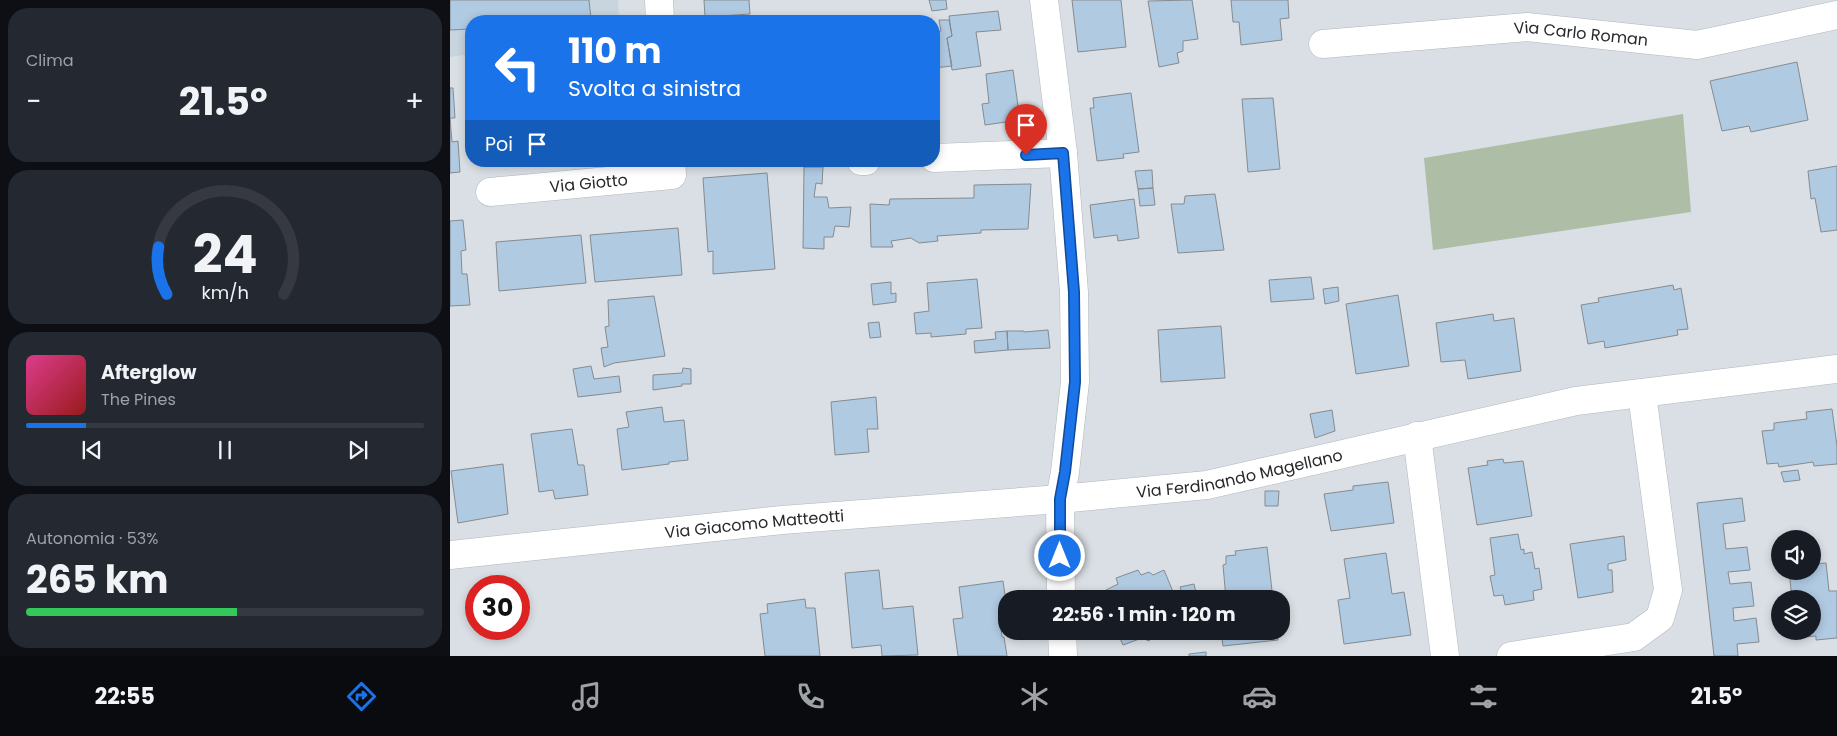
<!DOCTYPE html>
<html lang="it">
<meta charset="utf-8">
<style>
:root{--surface:#171b24;--page:#242831;--text:#f1f3f6;--muted:#9ea1a6;--line:#363941;--accent:#1a73e8}
body{margin:0;font-family:Poppins,sans-serif;background:var(--page);color:var(--text);height:100vh;display:flex;flex-direction:column;font-size:19px;white-space:nowrap}
*{box-sizing:border-box;margin:0}
p{font-size:16px;color:var(--muted)}
.icon{flex:none;width:28px;height:28px;fill:none;stroke:currentColor;stroke-width:2;stroke-linecap:round;stroke-linejoin:round}
.map{position:relative;flex:1;overflow:hidden}
.side{display:flex;flex-direction:column;gap:8px;padding:8px;background:#0d0f14;width:450px}
.side>*{flex:none}
.hud{position:absolute;left:15px;top:15px;width:475px;height:152px;border-radius:20px;box-shadow:0 2px 8px #0003;background:#1a73e8;color:#fff;overflow:hidden}
.controls{position:absolute;left:1321px;top:530px;display:grid;gap:10px}
.controls a{display:grid;place-items:center;width:50px;height:50px;border-radius:50%;background:var(--surface);box-shadow:0 2px 8px #0003;font-size:25px}
.speed{position:absolute;left:15px;top:575px;display:flex;gap:10px;font-size:25px;font-weight:700;text-align:center}
.speed>*{display:grid;place-content:center;width:65px;height:65px;border-radius:50%;background:var(--surface);box-shadow:0 2px 8px #0003;line-height:1}
.speed .limit{border:8px solid #d22;background:#fff;color:#111}
.pin{position:absolute;display:grid;place-items:center;width:42px;height:42px;color:#fff;margin:-51px -21px;border-radius:50% 50% 50% 0;rotate:-45deg;box-shadow:0 0 5px #0007}
.pin .icon{rotate:45deg}
.me{position:absolute;width:55px;margin:-28px;rotate:0deg;stroke-linejoin:round;filter:drop-shadow(0 0 4px #0008)}
.turn{display:flex;align-items:center;gap:18px;height:105px;padding:0 20px;font-size:22px}
.turn .icon{width:65px;height:65px;stroke-width:2.5}
.turn b{display:block;font-size:35px;line-height:42px}
.then{display:flex;align-items:center;height:48px;padding:0 20px;background:#0003;gap:10px;font-size:19px}
.big{font-size:38px;font-weight:700;line-height:1.1}
.side .tile{flex:1;display:flex;flex-direction:column;justify-content:center;gap:8px;min-width:0;padding:0 18px;border-radius:20px;background:var(--page)}
.side .dial{align-items:center;gap:0}
.dial svg{height:130px;overflow:visible;fill:none;stroke:var(--line);stroke-width:7;stroke-linecap:round;text-anchor:middle}
.dial text{fill:var(--text);stroke:none}
.song{display:flex;align-items:center;gap:15px}
.cover{width:60px;height:60px;border-radius:8px;background:linear-gradient(135deg,hsl(330 70% 55%),hsl(0 70% 35%))}
.played{height:5px;border-radius:2px;background:linear-gradient(90deg,var(--accent) 15%,var(--line) 15%)}
.keys{display:flex;justify-content:space-around;direction:ltr}
.heat{display:flex;justify-content:space-between;align-items:center;font-size:28px;direction:ltr}
.charge{height:8px;border-radius:4px;background:linear-gradient(90deg,#34c759 53%,var(--line) 0)}
.trip{position:absolute;left:548px;top:590px;width:292px;height:50px;border-radius:20px;background:var(--surface);box-shadow:0 2px 8px #0003;font-weight:700;line-height:50px;text-align:center}
.tab-bar{display:flex;height:80px;justify-content:space-around;align-items:center;background:#090b0e;color:var(--muted)}
.tab-bar .icon{width:35px;height:35px}
.tab-bar .active{color:var(--accent)}
.tab-bar b{font-size:22px;color:var(--text)}
main{display:flex;flex:1;min-height:0}
.map>svg:first-child{display:block}
.built{fill:#c8d4de}
.green{fill:#aebda5}
.building{fill:#b0cae2;stroke:#858b90}
.lines{fill:none;stroke-linecap:round;stroke-linejoin:round}
.minor-casing{stroke:#b1b7bc;stroke-width:29}
.minor{stroke:#fff;stroke-width:28}
.route-casing{stroke:#114b97;stroke-width:12}
.route{stroke:#1a73e8;stroke-width:9}
.labels{text-anchor:middle;stroke-width:5;stroke-linejoin:round;paint-order:stroke}
.street-label{font-size:16px;fill:#26282a;stroke:#d9dfe4}
</style>
<main>
<section class="side">
<div class="tile"><p>Clima</p>
<div class="heat"><a>−</a><b class="big">21.5°</b><a>+</a></div>
</div>
<div class="tile dial"><svg viewBox="0 0 100 80">
<path d="M14 69A42 42 0 1 1 86 69"/>
<path d="M14 69A42 42 0 0 1 9 40" stroke="#1a73e8"/>
<text x="50" y="56" font-size="32" font-weight="700">24</text>
<text x="50" y="72" font-size="11">km/h</text>
</svg></div>
<div class="tile">
<div class="song"><i class="cover"></i><div><b>Afterglow</b><p>The Pines</p></div></div>
<div class="played"></div>
<div class="keys"><svg class="icon" aria-label="previous" viewBox="0 0 24 24"><path d="M18 5L8 12l10 7zM5 5v14"/></svg><svg class="icon" aria-label="pause" viewBox="0 0 24 24"><path d="M8 5v14M16 5v14"/></svg><svg class="icon" aria-label="next" viewBox="0 0 24 24"><path d="M6 5l10 7-10 7zM19 5v14"/></svg></div>
</div>
<div class="tile"><p>Autonomia · 53%</p><b class="big">265 km</b><div class="charge"></div></div>
</section>
<div class="map">
<svg width="1387" height="656" viewBox="0 0 1387 656">
<rect width="100%" height="100%" fill="#d9dfe4"/>
<path class="built" d="M0,0H168L169,21H21V54L0,57Z"/>
<path class="green" d="M1233,114L1241,212L983,250L974,158Z"/>
<path class="building" d="M0,0H139L141,19L113,21H21V29L0,30Z
M254,0H299L300,14L255,17Z
M479,0H496L497,9L482,11Z
M622,0H671L676,47L628,52Z
M742,0L748,39L733,41V51L727,53L729,63L709,67L698,1Z
M781,0H838L839,18L830,19L832,40L791,45L789,22H783Z
M548,11L551,30L526,32L531,66L502,70L497,38L502,36L499,16Z
M489,20H499L502,36L497,38L502,66L484,68V39L489,38V32L491,31Z
M1347,62L1358,120L1301,132L1299,126L1272,131L1260,81Z
M563,70L570,120L535,125L532,104L539,103L536,74Z
M0,88H3L5,118H0Z
M681,93L689,152L673,154L674,158L647,161L640,108H644L643,98Z
M823,98L830,169L798,172L792,99Z
M0,118L2,142L8,141L10,172L0,173Z
M1387,166V230L1371,232L1365,198L1361,199L1358,171Z
M354,167H373L372,184L366,183L364,197H377L379,208L401,207L399,227L385,226L383,237H374V249L353,248Z
M702,170L703,188L688,189L685,171Z
M317,173L325,269L263,274V251L258,252L253,178Z
M581,184L578,229L531,230V233L487,236L488,241L469,243L461,238L441,241L443,247H421L420,204L439,205L440,199L524,198V185Z
M703,188L705,205L690,206L688,189Z
M765,194L774,250L728,253L721,204H734L735,196Z
M684,199L689,238L668,241L667,235L644,238L640,205Z
M13,220L16,250L11,251L12,274H17L20,305L0,306V221Z
M228,228L232,275L145,282L140,235Z
M131,235L136,283L49,291L46,242Z
M861,277L864,299L821,302L819,280Z
M527,279L532,328L516,329V334L481,337V333L466,334L464,313L479,311L477,283Z
M441,282V294L446,293V302L423,305L421,284Z
M1223,285L1224,290L1231,288L1238,329L1227,330L1228,335L1155,348L1154,341L1138,344L1131,305L1149,302L1148,298Z
M888,287L889,301L875,304L873,289Z
M948,295L959,366L906,374L896,304Z
M204,296L215,356L164,363L154,367L151,348L158,347L155,327L159,326L158,300Z
M1043,314L1044,321L1064,318L1071,371L1018,379L1015,360L991,362L986,323Z
M429,322L431,337L420,338L418,323Z
M771,326L775,378L711,382L708,330Z
M598,330L600,348L558,350L557,331H574V332Z
M557,331L558,350L525,353L524,341L546,339L545,332Z
M141,366L144,379L169,376L171,392L128,397L123,369Z
M233,368L241,369V384H232V386L203,390V375L232,373Z
M426,397L428,429H417L419,452L385,455L381,402Z
M212,407L214,422L234,420L238,460L219,462V464L172,470L167,429L179,427L176,412Z
M1382,409L1387,446V464L1364,466L1363,462L1329,467L1328,463L1317,464L1312,431L1324,430V423L1357,419L1356,412Z
M882,410L885,431L865,438L860,414Z
M122,429L128,465H134L138,495L105,499L103,490L89,492L81,434Z
M1053,459L1054,463L1073,461L1082,516L1027,525L1018,468L1038,465L1037,461Z
M53,464L58,514L8,523L1,471Z
M1348,470L1350,480L1334,482L1331,472Z
M938,482L944,523L881,531L874,494L903,490V486Z
M815,491H829L828,506H815Z
M1292,498L1295,521L1273,524L1276,549L1297,547L1300,570L1278,572L1280,584L1301,582L1304,606L1283,608L1284,621L1306,618L1309,642L1287,644L1288,656H1264L1247,503Z
M1068,534L1071,550L1074,549V554L1082,552L1085,569L1089,568L1092,589L1083,591L1084,600L1055,605L1053,595L1044,596L1040,576L1045,575L1040,538Z
M1174,536L1176,560L1158,564V570H1162L1163,592L1128,598L1120,544Z
M817,547L823,599H776L773,565L776,564V556L786,555L785,551Z
M936,553L942,594L954,592L961,635L894,644L888,600L900,598L894,559Z
M1376,563L1379,591H1387V638L1366,640V636L1354,637V633L1340,634V631H1362V599H1342L1339,571H1362V564Z
M429,570L433,609L463,606L468,655L432,656L431,645L402,648L395,573Z
M688,570L691,575L699,572L703,575L714,570L726,599H660L656,590L668,584L666,578Z
M553,581L555,595L559,594L560,599H556V627L551,629L552,637H554L557,656H508L503,619L513,618L509,587Z
M744,584L746,593L733,596L730,587Z
M355,599L356,608H365L370,656H315L310,614L318,613L317,604Z
M670,631H707L699,641L692,638L673,645L667,632Z
M771,631H827L828,640L773,646Z
M756,652V656H739V654Z"/>
<g class="lines">
<g class="minor-casing">
<g id="minor">
<path d="M209,0L210,21"/>
<path d="M594,0L613,153L624,292L625,382L615,472L610,499L611,599"/>
<path id="s1" d="M873,44L1077,27L1247,45L1387,15"/>
<path d="M484,158L613,153"/>
<path d="M411,161H416"/>
<path id="s2" d="M40,192L222,175L221,161"/>
<path d="M967,436L995,656"/>
<path id="s3" d="M0,555L332,520L610,499L757,485L1126,401L1387,369"/>
<path d="M612,631L613,656"/>
<path d="M1061,656L1184,637L1210,618L1218,590L1192,394"/>
</g>
</g>
<use href="#minor" class="minor"/>
</g>
<g class="lines">
<g class="route-casing">
<path id="route" d="M576,155L613,153L624,292L625,382L615,472L610,499V556"/>
</g>
<use href="#route" class="route"/>
</g>
<g class="labels">
<g class="street-label">
<text dy="6" stroke="none"><textPath href="#s1" startOffset="259">Via Carlo Roman</textPath></text>
<text dy="6" stroke="none"><textPath href="#s2" startOffset="99">Via Giotto</textPath></text>
<text dy="6" stroke="none"><textPath href="#s3" startOffset="794">Via Ferdinando Magellano</textPath></text>
<text dy="6" stroke="none"><textPath href="#s3" startOffset="306">Via Giacomo Matteotti</textPath></text>
</g>
</g>
</svg>
<div class="controls">
<a><svg class="icon" aria-label="sound" viewBox="0 0 24 24"><path d="M4 9h4l5-4v14l-5-4H4zM17 9q2 3 0 6"/></svg></a>
<a><svg class="icon" aria-label="layers" viewBox="0 0 24 24"><path d="M12 4l9 5-9 5-9-5zM3 14l9 5 9-5"/></svg></a>
</div>
<div class="speed"><div class="limit">30</div></div>
<div class="pin" style="left:576px;top:155px;background:#d93025"><svg class="icon" aria-label="arrive" viewBox="0 0 24 24"><path d="M6 21V4h12l-3 4 3 4H6"/></svg></div>
<svg class="me" style="left:610px;top:556px" viewBox="-20 -20 40 40"><circle r="17" fill="#1a73e8" stroke="#fff" stroke-width="3"/><path d="M0-11L8 9 0 5-8 9z" fill="#fff"/></svg>
<div class="trip">22:56 · 1 min · 120 m</div>
<div class="hud">
<div class="turn"><svg class="icon" aria-label="left" viewBox="0 0 24 24"><path d="M17 20v-9H6M10 6l-5 5 5 5"/></svg><div><b>110 m</b>Svolta a sinistra</div></div>
<div class="then">Poi<svg class="icon" aria-label="arrive" viewBox="0 0 24 24"><path d="M6 21V4h12l-3 4 3 4H6"/></svg></div>
</div>
</div>
</main>
<nav class="tab-bar">
<b>22:55</b>
<svg class="icon active" aria-label="directions" viewBox="0 0 24 24"><path d="M12 3l9 9-9 9-9-9zM9 14v-3h6M13 9l2 2-2 2"/></svg>
<svg class="icon" aria-label="music" viewBox="0 0 24 24"><path d="M9 18V5l10-2v13"/><circle cx="6" cy="18" r="3"/><circle cx="16" cy="16" r="3"/></svg>
<svg class="icon" aria-label="phone" viewBox="0 0 24 24"><path d="M5 4h4l2 5-3 2q2 4 5 5l2-3 5 2v4C11 20 4 13 5 4z"/></svg>
<svg class="icon" aria-label="climate" viewBox="0 0 24 24"><path d="M12 3v18M4 7l16 10M4 17L20 7"/></svg>
<svg class="icon" aria-label="car" viewBox="0 0 24 24"><path d="M5 17H2v-5l4-1 3-4h7l3 4 3 1v5h-3M9 17h6M6 11h13"/><circle cx="7" cy="17" r="2"/><circle cx="17" cy="17" r="2"/></svg>
<svg class="icon" aria-label="filters" viewBox="0 0 24 24"><path d="M4 7h16M4 17h16"/><circle cx="9" cy="7" r="2"/><circle cx="15" cy="17" r="2"/></svg>
<b>21.5°</b>
</nav>
